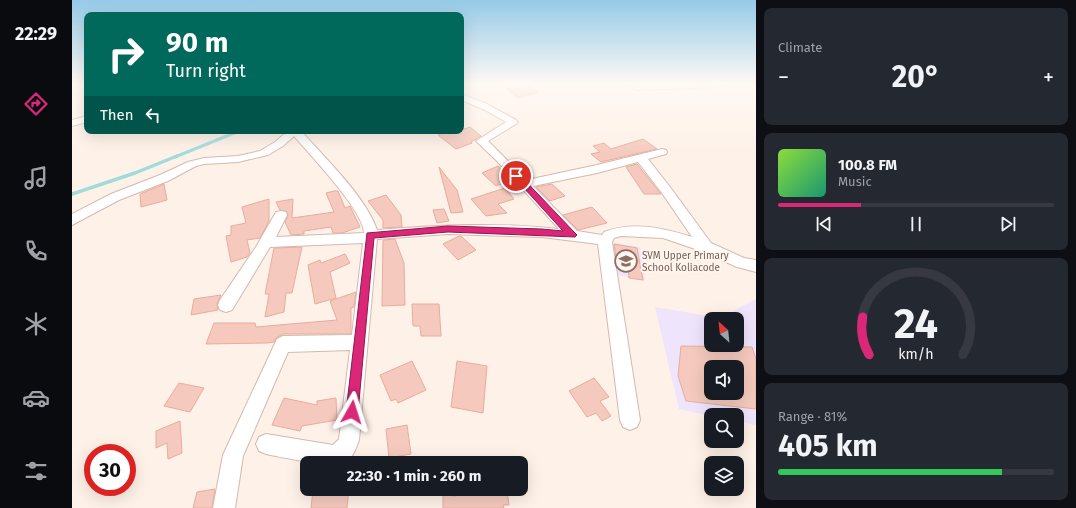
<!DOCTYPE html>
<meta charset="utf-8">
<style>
:root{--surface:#171b24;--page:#242831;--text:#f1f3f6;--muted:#9ea1a6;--line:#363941;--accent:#db2777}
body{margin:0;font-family:"Fira Sans",sans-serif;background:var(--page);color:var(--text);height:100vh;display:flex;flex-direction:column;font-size:15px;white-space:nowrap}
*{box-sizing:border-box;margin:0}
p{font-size:13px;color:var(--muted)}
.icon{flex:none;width:22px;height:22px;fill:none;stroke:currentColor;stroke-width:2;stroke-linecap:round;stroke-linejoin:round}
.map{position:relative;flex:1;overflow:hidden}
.sheet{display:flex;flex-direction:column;gap:8px;padding:8px;background:#0d0f14;width:320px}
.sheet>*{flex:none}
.top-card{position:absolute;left:12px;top:12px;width:380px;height:122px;border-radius:8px;box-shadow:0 4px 16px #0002;background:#00695c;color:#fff;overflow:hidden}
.needle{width:26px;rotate:333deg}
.controls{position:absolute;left:632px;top:312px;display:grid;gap:8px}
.controls a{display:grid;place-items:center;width:40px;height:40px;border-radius:8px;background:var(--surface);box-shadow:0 4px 16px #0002;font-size:20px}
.speed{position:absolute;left:12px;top:444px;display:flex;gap:8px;font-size:20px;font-weight:700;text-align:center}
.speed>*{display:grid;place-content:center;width:52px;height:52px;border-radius:50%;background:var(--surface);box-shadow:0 4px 16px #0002;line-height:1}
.speed .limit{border:6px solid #d22;background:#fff;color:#111}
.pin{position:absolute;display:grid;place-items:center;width:34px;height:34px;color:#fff;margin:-17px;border:2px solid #fff;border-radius:50%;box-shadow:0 1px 4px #0007}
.me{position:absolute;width:44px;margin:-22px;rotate:6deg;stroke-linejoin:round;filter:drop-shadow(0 0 3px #0008)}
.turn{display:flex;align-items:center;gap:14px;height:84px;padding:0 16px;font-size:18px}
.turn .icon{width:52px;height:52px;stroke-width:2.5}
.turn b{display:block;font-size:28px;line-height:34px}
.then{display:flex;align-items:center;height:38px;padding:0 16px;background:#0003;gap:8px;font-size:15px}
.big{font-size:30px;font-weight:700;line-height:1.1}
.sheet .tile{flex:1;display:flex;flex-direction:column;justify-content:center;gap:6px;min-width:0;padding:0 14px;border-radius:8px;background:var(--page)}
.sheet .dial{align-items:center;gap:0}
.dial svg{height:104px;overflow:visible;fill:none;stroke:var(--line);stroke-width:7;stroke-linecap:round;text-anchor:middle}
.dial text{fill:var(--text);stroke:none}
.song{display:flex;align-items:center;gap:12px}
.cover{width:48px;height:48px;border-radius:6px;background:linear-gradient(135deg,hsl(90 70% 55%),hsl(160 70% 35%))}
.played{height:4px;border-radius:2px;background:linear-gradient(90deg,var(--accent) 30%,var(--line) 30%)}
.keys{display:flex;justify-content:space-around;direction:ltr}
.heat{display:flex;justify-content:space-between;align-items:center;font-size:22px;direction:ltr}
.charge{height:6px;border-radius:3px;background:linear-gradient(90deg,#34c759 81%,var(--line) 0)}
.trip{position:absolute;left:228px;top:456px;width:228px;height:40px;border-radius:8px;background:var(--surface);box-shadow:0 4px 16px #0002;font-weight:700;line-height:40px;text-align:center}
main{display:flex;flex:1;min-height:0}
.tabs{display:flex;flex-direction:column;width:72px;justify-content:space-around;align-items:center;background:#090b0e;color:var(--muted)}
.tabs .icon{width:28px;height:28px}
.tabs .current{color:var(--accent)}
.tabs b{font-size:18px;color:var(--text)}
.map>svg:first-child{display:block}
.education{fill:#eee4fb;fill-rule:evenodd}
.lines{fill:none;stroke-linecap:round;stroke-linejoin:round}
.stream-far1{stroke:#9fdcdb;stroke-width:3}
.stream{stroke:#9fdcdb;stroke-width:3.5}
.building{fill:#f5c9bd;stroke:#e9ac9c;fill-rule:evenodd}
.street-casing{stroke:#d4b9ae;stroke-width:2}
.street{fill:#fff;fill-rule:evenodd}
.route{fill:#db2777;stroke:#8e194d}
.labels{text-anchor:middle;stroke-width:4;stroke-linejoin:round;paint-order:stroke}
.education-label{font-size:10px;fill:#785e54;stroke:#fff6ef;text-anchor:start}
</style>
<main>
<nav class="tabs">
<b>22:29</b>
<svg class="icon current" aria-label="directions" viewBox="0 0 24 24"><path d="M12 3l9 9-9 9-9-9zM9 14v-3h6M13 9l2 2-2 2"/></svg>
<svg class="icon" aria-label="music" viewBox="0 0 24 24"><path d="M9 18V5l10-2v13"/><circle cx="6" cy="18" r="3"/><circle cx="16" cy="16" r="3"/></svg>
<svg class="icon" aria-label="phone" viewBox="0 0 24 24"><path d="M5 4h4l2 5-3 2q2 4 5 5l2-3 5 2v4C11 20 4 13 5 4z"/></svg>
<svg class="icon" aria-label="climate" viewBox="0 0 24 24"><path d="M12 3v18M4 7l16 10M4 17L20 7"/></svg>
<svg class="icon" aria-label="car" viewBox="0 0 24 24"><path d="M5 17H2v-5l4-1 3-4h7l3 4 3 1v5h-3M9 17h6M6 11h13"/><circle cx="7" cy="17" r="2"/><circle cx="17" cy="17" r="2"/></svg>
<svg class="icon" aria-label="filters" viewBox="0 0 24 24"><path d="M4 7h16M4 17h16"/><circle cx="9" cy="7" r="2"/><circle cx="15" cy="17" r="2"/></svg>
</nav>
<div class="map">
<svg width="684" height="508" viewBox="0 0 684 508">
<rect width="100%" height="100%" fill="#fef1e7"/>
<path class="education" d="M535,242L568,247L573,281L541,274Z
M684,299V425L665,421V415L639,416L607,409L583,307L648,318ZM639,319H665V345H639ZM639,367H665V393H639Z"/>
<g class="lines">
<path class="stream-far1" d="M103,157L167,131"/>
<path class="stream" d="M0,194L63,173L105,156"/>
</g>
<path class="building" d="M445,84H456L467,92L446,98L432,87Z
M398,127L409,136L399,142L400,143L384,149L366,135L376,131H389V130Z
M571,139L585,149L529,162L519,154L528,152L521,146L532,143L539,149Z
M565,164L589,194H572L554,167Z
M426,166L440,179L424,186L410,173Z
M367,167L385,190L391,212L379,213Z
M92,184L95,200L69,207L68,194Z
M480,184L493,196L478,201L464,187Z
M433,188L442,199L426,204L435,213L414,216L399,199Z
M262,191H266L273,208L278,206L288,227L270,233H261L259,227L232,231V234L219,235L213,222L216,216L215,212L208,210L204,202L221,199L220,218L262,212L254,193Z
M314,195L329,215L330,227L311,228V220L296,201Z
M197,199V221L188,238L175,240L178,253L175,257L159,262L154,236L159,235V226L174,223L170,207Z
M520,207L535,223L506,230L491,215Z
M372,209L377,221L365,223L361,210Z
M387,236H389L404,250L386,260L371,244Z
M323,239L332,263L333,305L310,306L311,240Z
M542,244L565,248L571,280L557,278L556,268L545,266Z
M230,247L220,293H214L212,312L193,317L197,294H193L202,248Z
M273,254L278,263L258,272L264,298L243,304L236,265L248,260L249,263Z
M284,292L282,307L279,308V334H211L204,338L202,342L195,343L134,344L142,323H183L184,327L265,320L258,301Z
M149,295L145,304L146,310L119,315L122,299Z
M340,304H367L369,336H349L348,326H341Z
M609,346L680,347L684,359V409L614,401L606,376ZM639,367H665V393H639Z
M340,361L354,390L326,403L324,399L319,401L308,375Z
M385,361L415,366L411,413L379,407Z
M522,378L537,397L528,401L539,416L530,421L524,413L515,417L497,391Z
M107,383L132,388L118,412L92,406Z
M212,398L245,405V401L264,398L265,420L230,426L228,431L200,425Z
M108,421L110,453L96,459L95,443L84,448V431Z
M335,425L339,454L317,458L314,429Z
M143,489L140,508H121L125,492Z
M241,489H277L275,508H239Z
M384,489H435L437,505H431L432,508H371V495L384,496Z"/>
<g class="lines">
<g class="street-casing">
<path id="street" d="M557,84H650L646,87L565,90Z
M389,94L413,103L444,120L446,122L444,124L416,141L455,180L525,165L590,149L594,150L595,152L594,154L576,159L598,187L639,243L672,258L684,260V272L665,267L629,251L591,238L549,236L542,238L540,242L568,420L565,427L558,430L551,427L548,420L526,244L470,237L376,234L305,239L287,440C284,448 281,459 272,463C259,468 209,457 194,454L187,451L184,444L187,437L194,434L261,445L267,439L278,350L216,352L171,456L163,508H141L151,455L205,339L211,336L280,335L291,243L198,247L160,310L154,312L148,310L146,305L148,300L184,247L204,212L209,211L214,212L215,215L204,237L292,233C292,211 238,155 222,136L211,146L196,155L166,162L132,164L124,166L96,181L47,200L0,225V214L39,194L88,175L116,162L132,158L166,156L188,151L203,142L216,131H229C252,157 294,197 305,230C366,225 426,222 487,229L424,160L404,141L434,122L413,110L389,100ZM566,162L590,193L620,237C591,228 561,221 532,232L530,235L505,231L461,186L525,173Z
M15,116V122L0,126V120Z"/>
</g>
<use href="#street" class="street"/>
</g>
<linearGradient id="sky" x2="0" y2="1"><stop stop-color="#95cae8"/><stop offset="0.54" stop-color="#fff9f4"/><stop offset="1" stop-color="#fff9f4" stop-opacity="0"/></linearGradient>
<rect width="684" height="155" fill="url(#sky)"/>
<path class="route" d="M444,173L447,174L503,233L505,235L503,237L376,232L302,238L286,412L285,416L280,418L276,416L274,412L295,233L376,226L470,229L491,231L442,177L441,176Z"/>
<defs>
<g id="school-ring" transform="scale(1.15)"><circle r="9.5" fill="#fff6ef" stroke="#8d6e63" stroke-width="1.5"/><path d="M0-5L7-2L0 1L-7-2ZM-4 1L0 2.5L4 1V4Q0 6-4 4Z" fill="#8d6e63"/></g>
</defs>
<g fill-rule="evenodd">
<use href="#school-ring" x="554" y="261"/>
</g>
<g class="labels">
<g class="education-label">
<text x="570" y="259">SVM Upper Primary<tspan x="570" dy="12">School Koliacode</tspan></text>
</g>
</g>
</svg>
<div class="controls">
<a><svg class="needle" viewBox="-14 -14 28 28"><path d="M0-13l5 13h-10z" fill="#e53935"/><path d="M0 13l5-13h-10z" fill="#9ea1a6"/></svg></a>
<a><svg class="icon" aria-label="sound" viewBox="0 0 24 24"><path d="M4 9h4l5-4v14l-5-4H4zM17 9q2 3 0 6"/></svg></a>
<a><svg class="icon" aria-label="search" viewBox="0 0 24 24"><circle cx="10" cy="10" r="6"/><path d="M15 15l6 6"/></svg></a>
<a><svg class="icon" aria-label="layers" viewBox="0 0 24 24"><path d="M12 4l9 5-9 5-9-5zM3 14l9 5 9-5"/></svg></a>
</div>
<div class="speed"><div class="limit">30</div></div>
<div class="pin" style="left:444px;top:176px;background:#d93025"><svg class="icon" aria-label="arrive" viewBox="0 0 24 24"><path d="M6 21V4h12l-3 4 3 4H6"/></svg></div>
<svg class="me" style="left:280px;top:412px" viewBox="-20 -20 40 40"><path d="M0-17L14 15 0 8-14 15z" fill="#db2777" stroke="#fff" stroke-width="4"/></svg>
<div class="trip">22:30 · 1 min · 260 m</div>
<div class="top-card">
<div class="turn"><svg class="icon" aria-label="right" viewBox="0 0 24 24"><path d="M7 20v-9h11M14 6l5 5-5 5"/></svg><div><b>90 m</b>Turn right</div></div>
<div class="then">Then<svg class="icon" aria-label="left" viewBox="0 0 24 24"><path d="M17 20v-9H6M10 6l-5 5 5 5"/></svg></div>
</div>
</div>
<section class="sheet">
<div class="tile"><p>Climate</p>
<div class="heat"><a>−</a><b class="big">20°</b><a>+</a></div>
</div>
<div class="tile">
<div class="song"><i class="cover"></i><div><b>100.8 FM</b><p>Music</p></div></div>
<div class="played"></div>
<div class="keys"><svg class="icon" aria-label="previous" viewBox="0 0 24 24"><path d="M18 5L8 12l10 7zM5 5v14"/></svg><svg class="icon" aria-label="pause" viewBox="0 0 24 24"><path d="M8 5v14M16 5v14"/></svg><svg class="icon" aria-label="next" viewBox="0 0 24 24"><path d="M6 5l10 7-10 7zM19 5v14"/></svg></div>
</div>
<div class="tile dial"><svg viewBox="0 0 100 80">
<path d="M14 69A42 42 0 1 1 86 69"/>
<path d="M14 69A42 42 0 0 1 9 40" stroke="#db2777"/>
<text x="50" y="56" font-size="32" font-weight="700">24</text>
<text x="50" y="72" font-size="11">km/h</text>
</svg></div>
<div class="tile"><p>Range · 81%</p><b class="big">405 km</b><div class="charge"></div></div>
</section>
</main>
